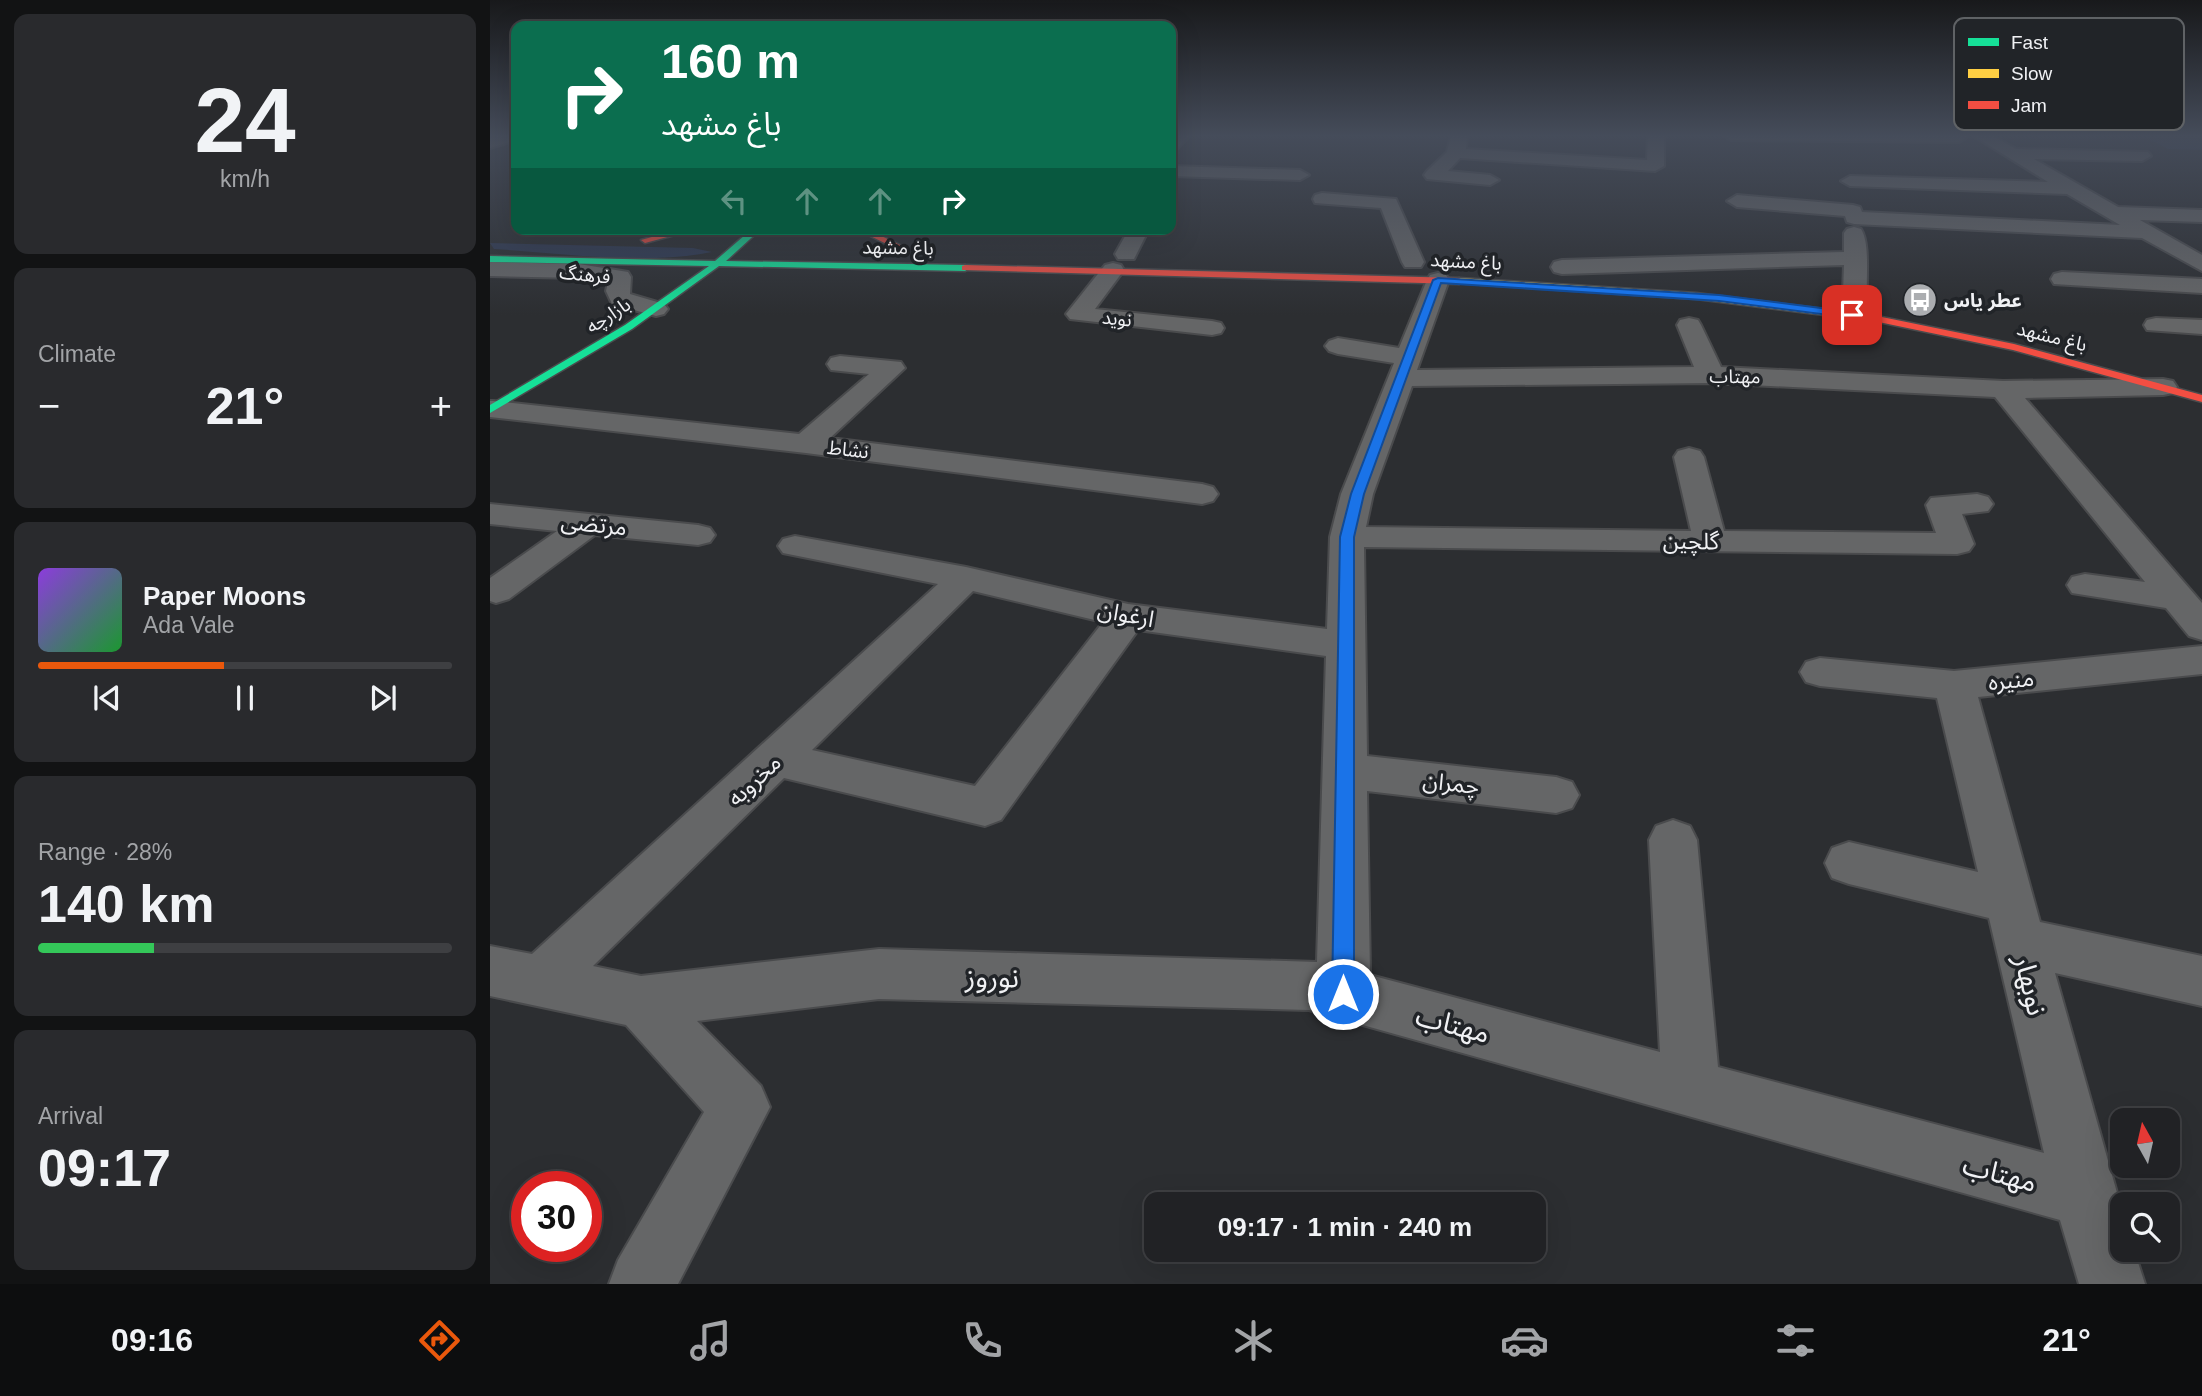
<!DOCTYPE html>
<meta charset="utf-8">
<style>
:root{--surface:#212225;--page:#292a2d;--text:#f1f3f6;--muted:#a2a4a7;--line:#3e3f42;--accent:#ea580c}
body{margin:0;font-family:Arial,"Noto Sans Arabic",sans-serif;background:var(--page);color:var(--text);height:100vh;display:flex;flex-direction:column;font-size:26px;white-space:nowrap}
*{box-sizing:border-box;margin:0}
p{font-size:23px;color:var(--muted)}
.icon{flex:none;width:38px;height:38px;fill:none;stroke:currentColor;stroke-width:2;stroke-linecap:round;stroke-linejoin:round}
.map{position:relative;flex:1;overflow:hidden}
.side{display:flex;flex-direction:column;gap:14px;padding:14px;background:#121314;width:490px}
.side>*{flex:none}
.guide{position:absolute;left:21px;top:21px;width:665px;height:214px;border-radius:14px;box-shadow:0 7px 28px #0002,0 0 0 2px var(--line);background:#0b6e4f;color:#fff;overflow:hidden}
.needle{width:46px;rotate:352deg}
.tools{position:absolute;left:1620px;top:1108px;display:grid;gap:14px}
.tools a{display:grid;place-items:center;width:70px;height:70px;border-radius:14px;background:var(--surface);box-shadow:0 7px 28px #0002,0 0 0 2px var(--line);font-size:35px}
.speed{position:absolute;left:21px;top:1171px;display:flex;gap:14px;font-size:35px;font-weight:700;text-align:center}
.speed>*{display:grid;place-content:center;width:91px;height:91px;border-radius:50%;background:var(--surface);box-shadow:0 7px 28px #0002,0 0 0 2px var(--line);line-height:1}
.speed .limit{border:10px solid #d22;background:#fff;color:#111}
.pin{position:absolute;display:grid;place-items:center;width:60px;height:60px;color:#fff;margin:-30px;border-radius:14px;box-shadow:0 4px 10px #0006}
.me{position:absolute;width:77px;margin:-38px;rotate:0deg;stroke-linejoin:round;filter:drop-shadow(0 0 5px #0008)}
.turn{display:flex;align-items:center;gap:24px;height:147px;padding:0 35px;font-size:32px}
.turn .icon{width:91px;height:91px;stroke-width:2.5}
.turn b{display:block;font-size:49px;line-height:60px}
.lanes{display:flex;align-items:center;height:66px;padding:0 35px;background:#0003;justify-content:center;gap:35px;direction:ltr}
.lanes .off{opacity:.35}
.big{font-size:52px;font-weight:700;line-height:1.1}
.side .widget{flex:1;display:flex;flex-direction:column;justify-content:center;gap:10px;min-width:0;padding:0 24px;border-radius:14px;background:var(--page)}
.side .dial{align-items:center;gap:0}
.dial b{font-size:91px;line-height:1}
.song{display:flex;align-items:center;gap:21px}
.cover{width:84px;height:84px;border-radius:10px;background:linear-gradient(135deg,hsl(270 70% 55%),hsl(130 70% 35%))}
.played{height:7px;border-radius:4px;background:linear-gradient(90deg,var(--accent) 45%,var(--line) 45%)}
.keys{display:flex;justify-content:space-around;direction:ltr}
.heat{display:flex;justify-content:space-between;align-items:center;font-size:38px;direction:ltr}
.charge{height:10px;border-radius:5px;background:linear-gradient(90deg,#34c759 28%,var(--line) 0)}
.trip{position:absolute;left:654px;top:1192px;width:402px;height:70px;border-radius:14px;background:var(--surface);box-shadow:0 7px 28px #0002,0 0 0 2px var(--line);font-weight:700;line-height:70px;text-align:center}
.tab-bar{display:flex;height:112px;justify-content:space-around;align-items:center;background:#0d0e0f;color:var(--muted)}
.tab-bar .icon{width:49px;height:49px}
.tab-bar .selected{color:var(--accent)}
.tab-bar b{font-size:32px;color:var(--text)}
main{display:flex;flex:1;min-height:0}
.map>svg:first-child{display:block}
.green{fill:#303a52}
.lines{fill:none;stroke-linecap:round;stroke-linejoin:round}
.street-casing{stroke:#4a4b4d;stroke-width:4}
.fast-casing{stroke:#4a4b4d;stroke-width:3}
.slow-casing{stroke:#4a4b4d;stroke-width:3}
.jam-casing{stroke:#4a4b4d;stroke-width:3}
.street{fill:#656667;fill-rule:evenodd}
.fast{fill:#16e098;fill-rule:evenodd}
.slow{fill:#ffcf43;fill-rule:evenodd}
.jam{fill:#f24e42;fill-rule:evenodd}
.route{fill:#1a73e8;stroke:#114b97;stroke-width:2}
.labels{text-anchor:middle;stroke-width:7;stroke-linejoin:round;paint-order:stroke}
.far-street-label{font-size:19px;fill:#f0f1f4;stroke:#212428}
.far-poi-label{font-size:19px;font-weight:bold;fill:#f0f1f4;stroke:#212428;text-anchor:start}
.street-label{font-size:23px;fill:#f0f1f4;stroke:#212428}
.near-street-label{font-size:28px;fill:#f0f1f4;stroke:#212428}
.key{fill:#212428;stroke:#5f6265;stroke-width:2}
.key-label{font-size:19px;fill:#f0f1f4}
</style>
<main>
<section class="side">
<div class="widget dial"><b>24</b><p>km/h</p></div>
<div class="widget"><p>Climate</p>
<div class="heat"><a>−</a><b class="big">21°</b><a>+</a></div>
</div>
<div class="widget">
<div class="song"><i class="cover"></i><div><b>Paper Moons</b><p>Ada Vale</p></div></div>
<div class="played"></div>
<div class="keys"><svg class="icon" aria-label="previous" viewBox="0 0 24 24"><path d="M18 5L8 12l10 7zM5 5v14"/></svg><svg class="icon" aria-label="pause" viewBox="0 0 24 24"><path d="M8 5v14M16 5v14"/></svg><svg class="icon" aria-label="next" viewBox="0 0 24 24"><path d="M6 5l10 7-10 7zM19 5v14"/></svg></div>
</div>
<div class="widget"><p>Range · 28%</p><b class="big">140 km</b><div class="charge"></div></div>
<div class="widget"><p>Arrival</p><b class="big">09:17</b></div>
</section>
<div class="map">
<svg width="1712" height="1284" viewBox="0 0 1712 1284">
<rect width="100%" height="100%" fill="#2c2e31"/>
<path class="green" d="M1651,135H1712V150L1678,149Z
M0,243L203,248L222,252C154,266 73,253 4,249Z"/>
<g class="lines">
<g class="street-casing">
<path id="street" d="M10,135H26V140L0,148V138Z
M683,135H700L687,149L681,150Z
M961,135H977L976,149L1157,160L1158,135H1174V166L1165,171L970,158L958,171L1000,175L1009,180L1000,185L937,179L934,175L937,171L957,152Z
M1233,135H1476L1477,137L1469,142L1241,140Z
M1482,135H1501L1526,149L1658,152L1661,156L1652,161L1544,159L1628,207L1712,210V222L1650,220L1712,255V271L1652,238L1364,224L1357,222L1355,216L1247,207L1237,201L1247,195L1363,205L1370,207L1372,212L1630,225L1577,194L1360,186L1351,181L1360,176L1558,182Z
M681,166L810,170L819,175L810,180L681,176Z
M832,193L906,199L934,262L931,267H915L912,262L891,208L825,203L823,199L825,195Z
M1364,227L1371,229C1380,243 1376,276 1377,294L1373,299H1357L1353,294L1354,265L1072,274L1064,272L1061,267L1064,262L1072,260L1354,252V233L1357,229Z
M639,229H659L644,259H628L625,254Z
M0,262L89,264L138,272L141,277L140,294L174,304L178,309L174,314L166,316L122,304L116,291L118,282L89,278L0,276Z
M623,263L631,265L634,270L605,309L722,321L731,323L734,328L731,333L722,335L580,319L576,314L580,309L615,265Z
M1572,272L1712,279V293L1564,284L1561,279L1564,274Z
M948,273L956,275L959,280L927,370L1204,367L1187,325L1190,320L1199,318L1208,320L1211,325L1231,367L1513,381L1673,379L1683,381L1687,387L1683,393L1673,395L1535,398L1712,603V640L1699,636L1676,608L1582,593L1577,585L1582,577L1595,574L1655,582L1505,397L1221,383L922,386L883,494L876,527L1201,531L1184,457L1188,451L1199,448L1210,451L1214,457L1234,531L1446,533L1436,505L1441,498L1487,494L1498,497L1503,504L1498,511L1472,514L1484,544L1479,551L1467,554L874,547L877,756L1066,777L1082,782L1089,795L1082,808L1066,813L877,791L880,975L1170,1052L1159,840L1166,826L1183,820L1200,826L1207,840L1228,1067L1554,1153L1499,918L1359,884L1342,878L1335,863L1342,848L1359,842L1488,872L1447,698L1330,686L1316,682L1310,672L1316,662L1330,658L1464,671L1712,646V674L1488,697L1550,922L1712,956V1006L1565,973L1633,1214V1250H1644L1655,1284H1589L1570,1220L819,1010L389,999L207,1021L271,1086L280,1107L188,1284H119L128,1260L214,1112L136,1025L0,996V946L42,954L448,584L293,553L288,546L293,539L305,536L476,567L638,604L837,629L840,537L851,494L904,363L848,354L839,351L835,346L839,341L848,338L909,348L937,280L940,275ZM483,591L613,622L485,786L322,750ZM648,630L836,656L827,962L389,949L151,976L103,966L294,778L495,826L511,820Z
M1666,318L1712,320V334L1657,330L1654,325L1657,320Z
M350,356L411,362L415,368L340,438L712,484L723,487L728,494L723,501L712,504L316,453L0,417V401H3L309,434L379,374L341,370L337,364L341,358Z
M0,504L208,525L220,528L225,535L220,542L208,545L105,535L19,599L6,603L0,601V578L67,531L0,524Z"/>
</g>
<g class="fast-casing">
<path id="fast" d="M262,229H271L236,261L475,265L479,268L475,271L229,266L142,329L0,413V405L135,325L219,266L0,262V256L225,261Z"/>
</g>
<g class="slow-casing">
<path id="slow" d="M969,278L1206,293L1382,315L1387,318L1382,321L1206,299L966,283L964,281Z"/>
</g>
<g class="jam-casing">
<path id="jam" d="M191,229H207L155,243L151,240Z
M366,229H377L416,248L409,250Z
M475,265L969,278L974,281L969,284L472,270V266Z
M1382,315L1524,344L1712,395V402L1523,350L1379,320L1377,318Z"/>
</g>
<use href="#street" class="street"/>
<use href="#fast" class="fast"/>
<use href="#slow" class="slow"/>
<use href="#jam" class="jam"/>
</g>
<linearGradient id="sky" x2="0" y2="1"><stop stop-color="#18191b"/><stop offset="0.43" stop-color="#454c5a"/><stop offset="1" stop-color="#454c5a" stop-opacity="0"/></linearGradient>
<rect width="1712" height="315" fill="url(#sky)"/>
<path class="route" d="M948,278L1229,295L1362,312L1367,315L1362,318L1229,301L951,283L874,494L864,537V994L861,1001L853,1004L845,1001L842,994L850,537L861,494L943,280Z"/>
<defs>
<g id="bus-disc" transform="scale(1.75)"><circle r="9.5" fill="#abadb0" stroke="#212428"/><path d="M-5-6H5V4H4V6H2V4H-2V6H-4V4H-5ZM-3.5-4V0h7V-4ZM-3.5 1.2v1.5H-2V1.2ZM2 1.2v1.5H3.5V1.2Z" fill="#fff"/></g>
</defs>
<g fill-rule="evenodd">
<use href="#bus-disc" x="1430" y="300"/>
</g>
<g class="labels">
<g class="far-street-label">
<text transform="translate(408 247) rotate(1)" y="7">باغ مشهد</text>
<text transform="translate(976 261) rotate(3)" y="7">باغ مشهد</text>
<text transform="translate(95 274) rotate(6)" y="7">فرهنگ</text>
<text transform="translate(118 315) rotate(-33)" y="7">بازارچه</text>
<text transform="translate(627 318) rotate(6)" y="7">نوید</text>
<text transform="translate(1562 336) rotate(14)" y="7">باغ مشهد</text>
<text transform="translate(1245 376) rotate(1)" y="7">مهتاب</text>
<text transform="translate(358 449) rotate(7)" y="7">نشاط</text>
</g>
<g class="far-poi-label">
<text x="1454" y="307">عطر یاس</text>
</g>
<g class="street-label">
<text transform="translate(104 524) rotate(6)" y="8">مرتضی</text>
<text transform="translate(1201 541) rotate(1)" y="8">گلچین</text>
<text transform="translate(636 614) rotate(11)" y="8">ارغوان</text>
<text transform="translate(1521 680) rotate(-6)" y="8">منیره</text>
<text transform="translate(264 780) rotate(-43)" y="8">مخروبه</text>
<text transform="translate(961 783) rotate(7)" y="8">چمران</text>
</g>
<g class="near-street-label">
<text transform="translate(502 977) rotate(1)" y="10">نوروز</text>
<text transform="translate(1541 985) rotate(76)" y="10">نوبهار</text>
<text transform="translate(963 1024) rotate(15)" y="10">مهتاب</text>
<text transform="translate(1510 1173) rotate(15)" y="10">مهتاب</text>
</g>
</g>
<rect x="1464" y="18" width="230" height="112" rx="10" class="key"/>
<rect x="1478" y="38" width="31" height="8" fill="#16e098"/>
<rect x="1478" y="69" width="31" height="9" fill="#ffcf43"/>
<rect x="1478" y="101" width="31" height="8" fill="#f24e42"/>
<g class="key-label">
<text x="1521" y="49">Fast</text>
<text x="1521" y="80">Slow</text>
<text x="1521" y="112">Jam</text>
</g>
</svg>
<div class="tools">
<a><svg class="needle" viewBox="-14 -14 28 28"><path d="M0-13l5 13h-10z" fill="#e53935"/><path d="M0 13l5-13h-10z" fill="#a2a4a7"/></svg></a>
<a><svg class="icon" aria-label="search" viewBox="0 0 24 24"><circle cx="10" cy="10" r="6"/><path d="M15 15l6 6"/></svg></a>
</div>
<div class="speed"><div class="limit">30</div></div>
<div class="pin" style="left:1362px;top:315px;background:#d93025"><svg class="icon" aria-label="arrive" viewBox="0 0 24 24"><path d="M6 21V4h12l-3 4 3 4H6"/></svg></div>
<svg class="me" style="left:853px;top:994px" viewBox="-20 -20 40 40"><circle r="17" fill="#1a73e8" stroke="#fff" stroke-width="3"/><path d="M0-11L8 9 0 5-8 9z" fill="#fff"/></svg>
<div class="trip">09:17 · 1 min · 240 m</div>
<div class="guide">
<div class="turn"><svg class="icon" aria-label="right" viewBox="0 0 24 24"><path d="M7 20v-9h11M14 6l5 5-5 5"/></svg><div><b>160 m</b>باغ مشهد</div></div>
<div class="lanes"><svg class="icon off" aria-label="left" viewBox="0 0 24 24"><path d="M17 20v-9H6M10 6l-5 5 5 5"/></svg><svg class="icon off" aria-label="ahead" viewBox="0 0 24 24"><path d="M12 20V5M6 11l6-6 6 6"/></svg><svg class="icon off" aria-label="ahead" viewBox="0 0 24 24"><path d="M12 20V5M6 11l6-6 6 6"/></svg><svg class="icon" aria-label="right" viewBox="0 0 24 24"><path d="M7 20v-9h11M14 6l5 5-5 5"/></svg></div>
</div>
</div>
</main>
<nav class="tab-bar">
<b>09:16</b>
<svg class="icon selected" aria-label="directions" viewBox="0 0 24 24"><path d="M12 3l9 9-9 9-9-9zM9 14v-3h6M13 9l2 2-2 2"/></svg>
<svg class="icon" aria-label="music" viewBox="0 0 24 24"><path d="M9 18V5l10-2v13"/><circle cx="6" cy="18" r="3"/><circle cx="16" cy="16" r="3"/></svg>
<svg class="icon" aria-label="phone" viewBox="0 0 24 24"><path d="M5 4h4l2 5-3 2q2 4 5 5l2-3 5 2v4C11 20 4 13 5 4z"/></svg>
<svg class="icon" aria-label="climate" viewBox="0 0 24 24"><path d="M12 3v18M4 7l16 10M4 17L20 7"/></svg>
<svg class="icon" aria-label="car" viewBox="0 0 24 24"><path d="M5 17H2v-5l4-1 3-4h7l3 4 3 1v5h-3M9 17h6M6 11h13"/><circle cx="7" cy="17" r="2"/><circle cx="17" cy="17" r="2"/></svg>
<svg class="icon" aria-label="filters" viewBox="0 0 24 24"><path d="M4 7h16M4 17h16"/><circle cx="9" cy="7" r="2"/><circle cx="15" cy="17" r="2"/></svg>
<b>21°</b>
</nav>
